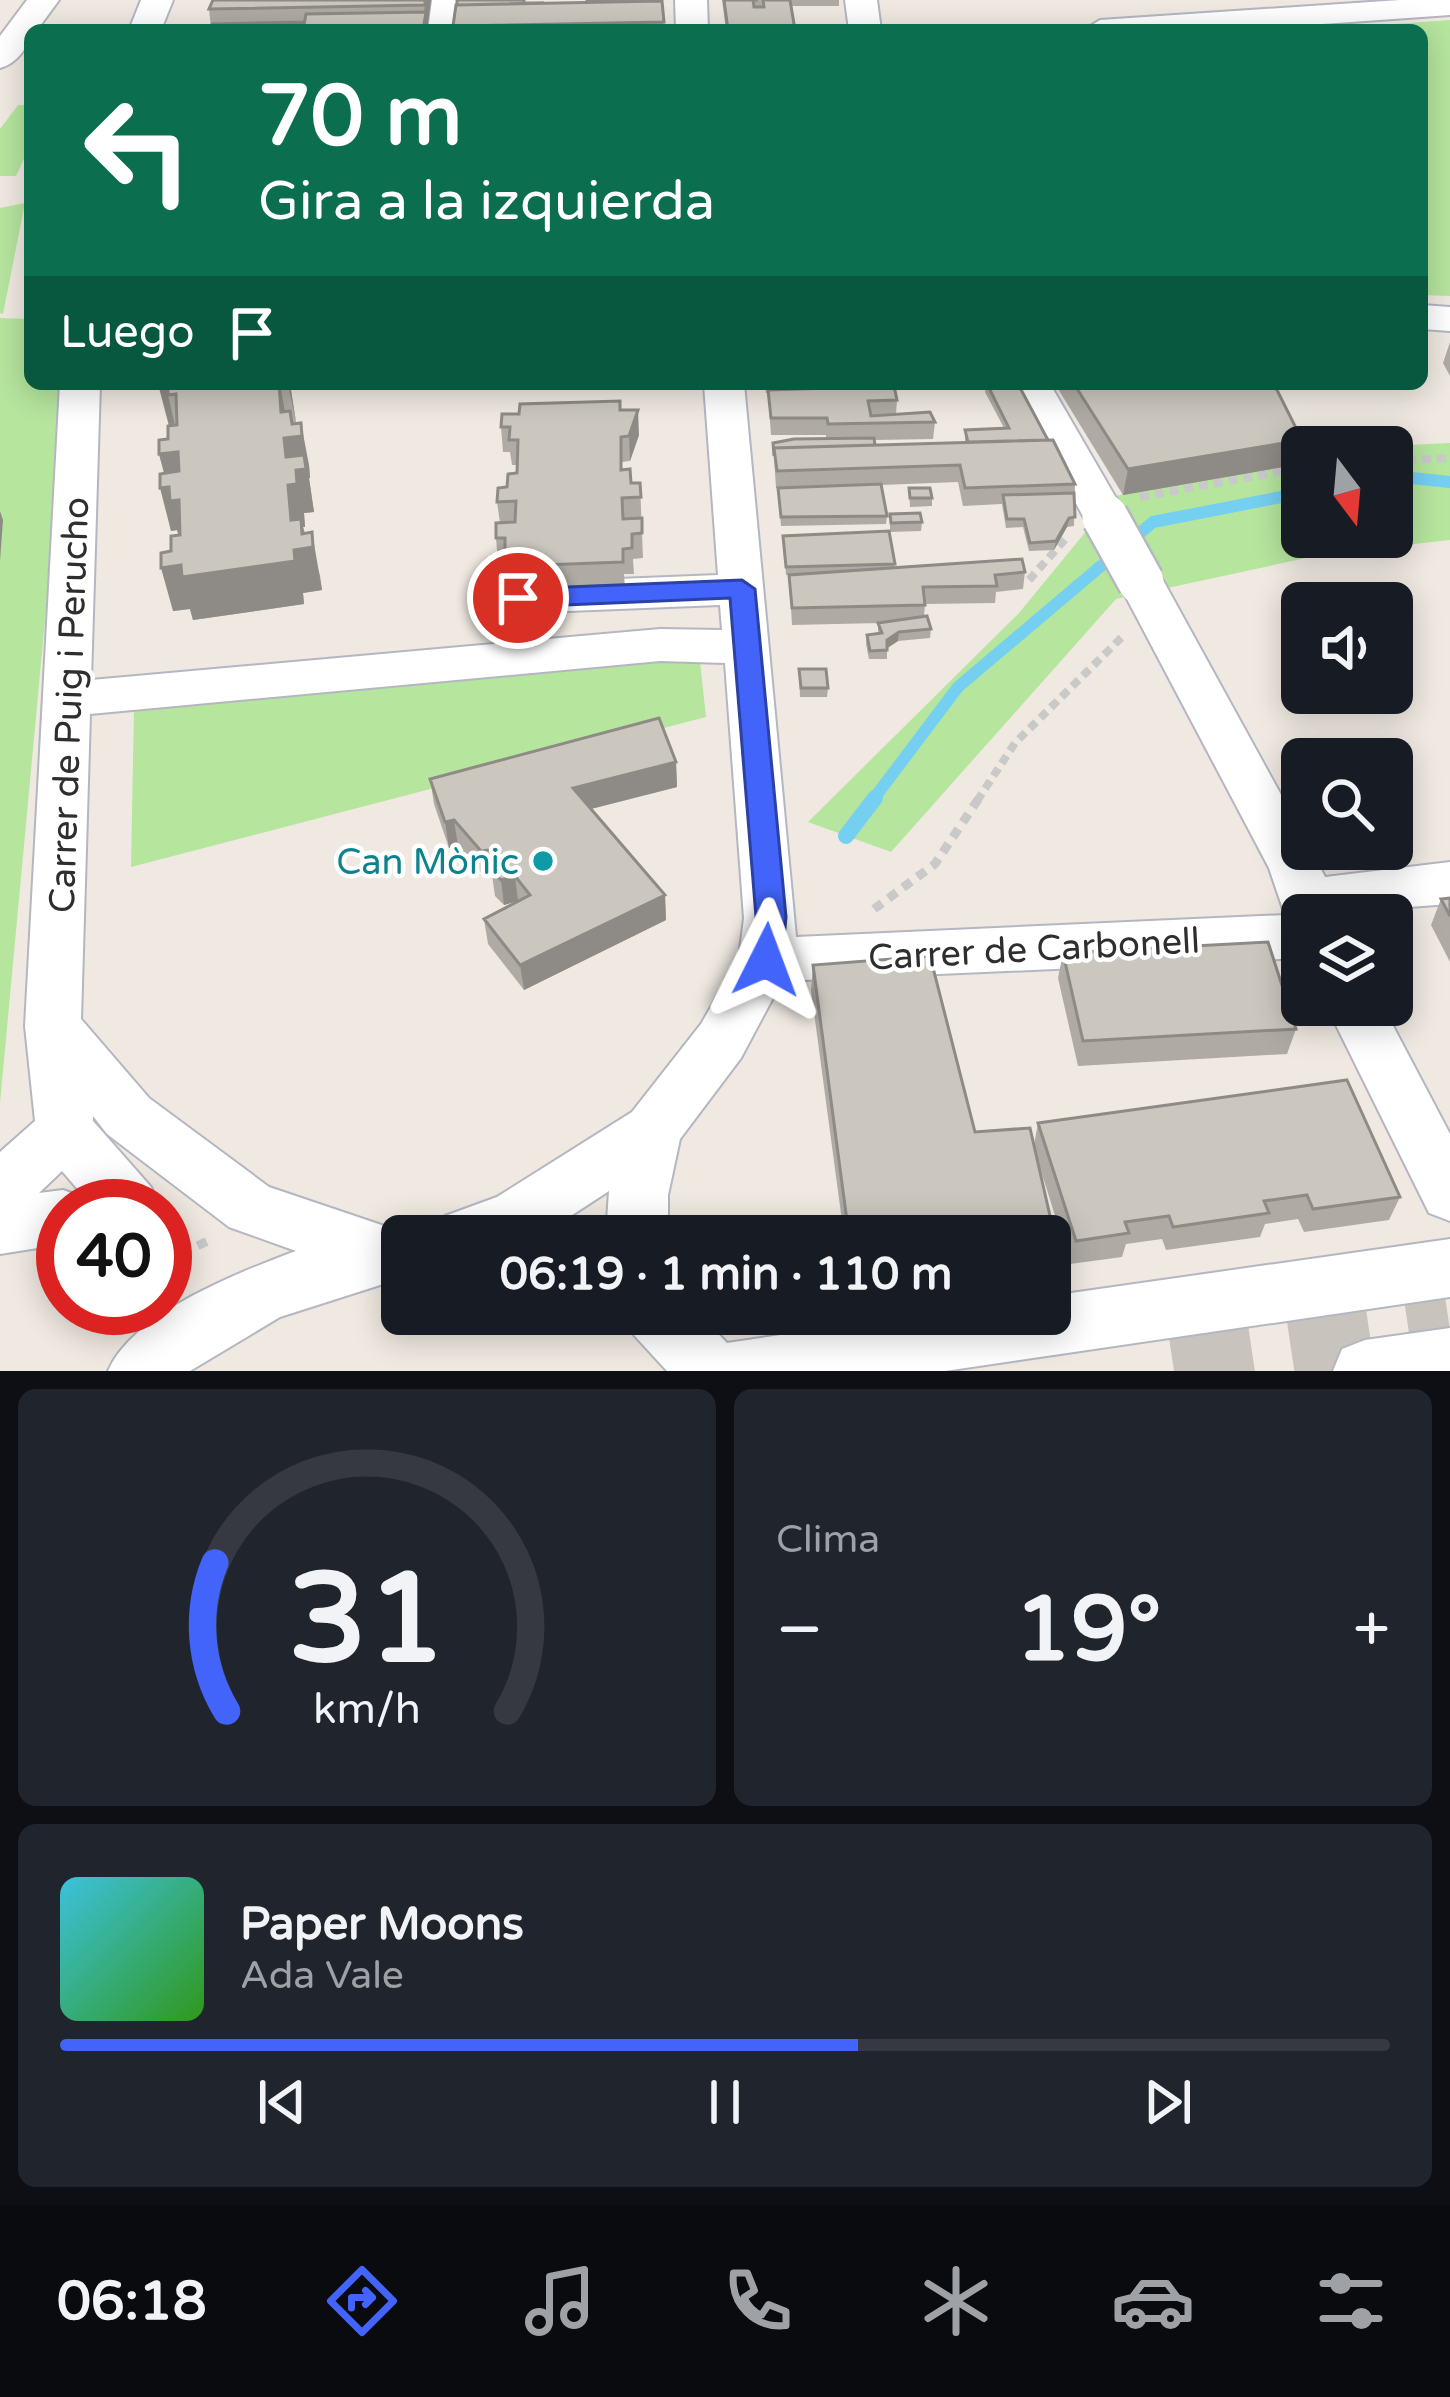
<!DOCTYPE html>
<html lang="es">
<meta charset="utf-8">
<style>
:root{--surface:#171b24;--page:#20242c;--text:#f1f3f6;--muted:#9ea1a6;--line:#363941;--accent:#4264fb}
body{margin:0;font-family:"Varela Round",sans-serif;background:var(--page);color:var(--text);height:100vh;display:flex;flex-direction:column;font-size:45px;white-space:nowrap}
*{box-sizing:border-box;margin:0}
p{font-size:39px;color:var(--muted)}
.icon{flex:none;width:66px;height:66px;fill:none;stroke:currentColor;stroke-width:2;stroke-linecap:round;stroke-linejoin:round}
.map{position:relative;height:1371px;overflow:hidden}
.drawer{display:flex;flex-direction:column;gap:18px;padding:18px;background:#0d0f14;flex:1}
.drawer>*{flex:none}
.guide{position:absolute;left:24px;top:24px;width:1404px;height:366px;border-radius:18px;box-shadow:0 6px 30px #0003;background:#0b6e4f;color:#fff;overflow:hidden}
.needle{width:78px;rotate:164deg}
.buttons{position:absolute;left:1281px;top:426px;display:grid;gap:24px}
.buttons a{display:grid;place-items:center;width:132px;height:132px;border-radius:18px;background:var(--surface);box-shadow:0 6px 30px #0003;font-size:60px}
.speed{position:absolute;left:36px;top:1179px;display:flex;gap:24px;font-size:60px;font-weight:700;text-align:center}
.speed>*{display:grid;place-content:center;width:156px;height:156px;border-radius:50%;background:var(--surface);box-shadow:0 6px 30px #0003;line-height:1}
.speed .limit{border:18px solid #d22;background:#fff;color:#111}
.pin{position:absolute;display:grid;place-items:center;width:102px;height:102px;color:#fff;margin:-51px;border:6px solid #fff;border-radius:50%;box-shadow:0 3px 12px #0007}
.me{position:absolute;width:132px;margin:-66px;rotate:3deg;stroke-linejoin:round;filter:drop-shadow(0 0 9px #0008)}
.turn{display:flex;align-items:center;gap:42px;height:252px;padding:0 36px;font-size:54px}
.turn .icon{width:156px;height:156px;stroke-width:2.5}
.turn b{display:block;font-size:84px;line-height:102px}
.then{display:flex;align-items:center;height:114px;padding:0 36px;background:#0003;gap:24px;font-size:45px}
.big{font-size:90px;font-weight:800;line-height:1.1}
.drawer .card{flex:1;display:flex;flex-direction:column;justify-content:center;gap:18px;min-width:0;padding:0 42px;border-radius:18px;background:var(--page)}
.drawer .dial{align-items:center;gap:0}
.dial svg{height:312px;overflow:visible;fill:none;stroke:var(--line);stroke-width:7;stroke-linecap:round;text-anchor:middle}
.dial text{fill:var(--text);stroke:none}
.song{display:flex;align-items:center;gap:36px}
.cover{width:144px;height:144px;border-radius:18px;background:linear-gradient(135deg,hsl(190 70% 55%),hsl(110 70% 35%))}
.played{height:12px;border-radius:6px;background:linear-gradient(90deg,var(--accent) 60%,var(--line) 60%)}
.keys{display:flex;justify-content:space-around;direction:ltr}
.heat{display:flex;justify-content:space-between;align-items:center;font-size:66px;direction:ltr}
.drawer .tiles{flex:1;display:grid;gap:18px;grid-template-columns:1fr 1fr}
.card:last-child{grid-column:span 2}
.trip{position:absolute;left:381px;top:1215px;width:690px;height:120px;border-radius:18px;background:var(--surface);box-shadow:0 6px 30px #0003;font-weight:800;line-height:120px;text-align:center}
.menu{display:flex;height:192px;justify-content:space-around;align-items:center;background:#090b0e;color:var(--muted)}
.menu .icon{width:84px;height:84px}
.menu .on{color:var(--accent)}
.menu b{font-size:54px;color:var(--text)}
.map>svg:first-child{display:block}
.green{fill:#b6e59e}
.lines{fill:none;stroke-linecap:round;stroke-linejoin:round}
.stream-far1{stroke:#75cff0;stroke-width:12}
.stream{stroke:#75cff0;stroke-width:16}
.highway-tunnel{stroke:#c8c4bd;stroke-width:80;stroke-dasharray:80 39;stroke-linecap:butt}
.minor-casing{stroke:#b4b7c1;stroke-width:4}
.path-far1{stroke:#c9c9c9;stroke-width:8;stroke-dasharray:9 6;stroke-linecap:butt}
.path{stroke:#c9c9c9;stroke-width:9;stroke-dasharray:10 8;stroke-linecap:butt}
.minor{fill:#fff;fill-rule:evenodd}
.minor-bridge-casing{stroke:#b4b7c1;stroke-width:50;stroke-linecap:butt}
.minor-bridge{stroke:#fff;stroke-width:45}
.wall{fill:#afaba4}
.shaded-wall{fill:#8e8b86}
.building{fill:#cbc7bf;stroke:#8e8b86;stroke-width:3}
.route{fill:#4264fb;stroke:#2b41a3;stroke-width:3}
.culture-dot{fill:#0f9aa8;stroke:#fff;stroke-width:4.5}
.labels{text-anchor:middle;stroke-width:9;stroke-linejoin:round;paint-order:stroke}
.street-label{font-size:36px;fill:#2e2e2e;stroke:#fff}
.culture-label{font-size:36px;fill:#0d838f;stroke:#fff;text-anchor:end}
</style>
<div class="map">
<svg width="1450" height="1371" viewBox="0 0 1450 1371">
<rect width="100%" height="100%" fill="#efe9e1"/>
<path class="green" d="M1450,20V296L1422,295V30H1312Z
M18,105H30V146L16,176H0V129Z
M25,203L3,314L0,313V208Z
M0,318L30,319V384H67L0,1103Z
M1450,443V540L1325,554L1116,599L891,852L808,822L1019,613L1115,496L1302,460V537H1392V447H1368Z
M700,662L706,717L131,867L134,708L622,663Z"/>
<g class="lines">
<path class="stream-far1" d="M1392,476L1450,482
M872,801L958,687L1153,522L1302,493"/>
<path class="stream" d="M846,836L875,798"/>
<path class="highway-tunnel" d="M1174,1371L1450,1330"/>
<g class="minor-casing">
<path id="minor" d="M27,0H59L37,30H30C30,47 16,64 0,68V36Z
M141,0H173L161,30H129Z
M432,0H464L460,30H428Z
M675,0H707L708,30H676Z
M845,0H877L881,30H849Z
M1400,0H1450V15L1239,30H1084L1100,20Z
M1422,305L1450,307V331L1422,329Z
M60,384H100L91,680L660,629L722,630L720,605L518,613L502,609L495,598L502,587L518,583L718,575L704,384H744L796,937L1285,915L1269,868L1118,582L1125,571L1141,567L1157,571L1164,582L1302,833V849H1311L1325,877L1450,862V904L1302,915V958L782,981L741,1058L680,1139L668,1195V1236H606L609,1191L540,1236H436L445,1216L497,1197L632,1112L701,1024L739,958L744,918L725,663L660,661L90,714L81,1019L149,1098L269,1187L414,1236H402V1278L280,1317L190,1371H108C133,1313 239,1272 296,1251L229,1227L107,1134L93,1116V1121L151,1187L160,1206H92L62,1171L39,1193L63,1190L85,1198L88,1206H63V1244L0,1254V1152L35,1121L25,1026Z
M1010,384H1050L1127,517L1121,527H1089Z
M1326,1005H1382L1450,1134V1221L1429,1213Z
M1450,1239V1297L945,1371H667L634,1335L624,1314H699L727,1343L920,1314H1050V1296Z
M1450,1328V1371H1333L1342,1349L1365,1340Z"/>
</g>
<path class="path-far1" d="M1392,461L1450,458
M1140,497L1302,468
M1029,580L1068,536
M977,801L1015,743L1124,635"/>
<path class="path" d="M874,909L935,864L979,798
M165,1261L212,1239"/>
<use href="#minor" class="minor"/>
<g class="minor-bridge-casing">
<path id="minor-bridge" d="M1105,517L1141,582"/>
</g>
<use href="#minor-bridge" class="minor-bridge"/>
</g>
<path class="wall" d="M213,0H431L427,30L211,27L209,9Z
M722,0H839V6H791L795,30H726Z
M662,1L664,30H454L453,26L526,3Z
M1450,342V376L1443,363Z
M158,384H290L296,422L293,423L309,465L310,478H309L314,512L304,513L305,527H303L320,575L322,590L303,593L304,604L193,620L190,609L173,611L171,551L179,535L177,530L171,531L164,473L159,454L175,425Z
M765,384H889L897,400L896,414L935,422L933,439L874,440L875,445L965,443V430L1004,428L985,392L986,384L1048,440L1075,484L1074,526L1067,527L1054,550L1029,551L1023,527L1006,528L1002,504L963,506L958,482L881,485L887,516L886,524L781,526L778,488L797,487L776,488L773,443L826,439V435H771L768,393H766Z
M1055,384H1274L1302,440L1295,465L1123,495Z
M620,410L639,435L630,461L622,462V470L631,483H640L643,558L633,559L634,574H624L625,588L516,591L515,578H507L506,563H498L496,538L500,523L497,502L517,473L518,465H512L510,452H503L501,427Z
M909,488L932,498V506L910,507Z
M890,514L922,522L921,531L890,532Z
M783,536L895,564L894,568L1025,572L1023,589L996,592L995,603L925,604L924,617L931,629L930,638L898,641L887,648V659H869L866,644L867,635L878,634V623H880L792,625L789,575H786Z
M799,669L828,688L827,697H800Z
M676,762L677,787L591,809L665,895L666,920L524,990L488,944L484,919L518,901L504,905L495,896L492,875L484,876L458,846L449,848L434,804L430,779Z
M1450,898V962L1431,925L1441,899Z
M1063,953L1296,1029L1287,1054L1078,1066L1058,978Z
M813,965L975,1132L1034,1145L1038,1123L1400,1197L1389,1220L1304,1232L1298,1219L1265,1224L1260,1237L1166,1250L1162,1239L1126,1244L1122,1257L1070,1264L1038,1161L1058,1251L1052,1274H1050V1236H844L811,990Z"/>
<path class="shaded-wall" d="M425,0H431L427,30H423Z
M158,384H168V395L175,425L169,426Z
M280,384L287,423L290,411L296,437L301,423L309,465L310,478H309L314,512L304,513L305,527H303L307,548L312,532L322,590L303,593L304,604L193,620L190,609L173,611L161,568L181,565L291,520Z
M288,384H290L296,422Z
M638,410L639,435L630,461L629,436Z
M1302,440L1295,465L1123,495L1128,469Z
M178,452L179,500L181,544L177,530L171,531L160,488L168,487L159,454Z
M0,511L3,520L0,561Z
M1069,518L1067,527L1054,550L1056,541Z
M899,632L898,641L886,649L887,640Z
M676,762L677,787L575,813L573,788Z
M454,820L458,846L449,848L445,822Z
M515,876L518,901L504,905L501,880Z
M665,895L666,920L524,990L520,965Z"/>
<path class="building" d="M213,0H425V5L209,9Z
M457,0H524V3H544L457,5Z
M587,0H662V1L587,2Z
M724,0H758H753L754,7H764L763,0H790L795,30H728Z
M662,1L664,22L453,26L456,5Z
M426,12L423,30H206L207,27L304,25L306,14Z
M304,22V25L211,27L212,24Z
M168,384H279L281,412L290,411L292,424L301,423L302,436L284,438L286,457L304,455L306,469L296,470L297,484L288,485L291,520L301,519L302,534L312,532L313,547L294,550L295,561L182,577L181,565L161,568V553L171,551V536L180,535L179,500L170,501L169,487L160,488V474L179,471L178,452L159,454V440L168,439V426L177,425L176,394L168,395Z
M987,384H1018L1048,440L968,442L965,430L1009,428Z
M1074,384H1274L1302,440L1128,469Z
M894,386L897,400L868,401L871,416L930,412L935,422L828,424L827,418H771L768,390Z
M620,401V410H638L629,436L621,437V470L630,469L631,483H640L641,497L622,498L623,519L642,518V533L632,534V548L623,549V562L514,566V553H505V538H496V523L515,522L516,501L497,502L498,488L507,487L508,474L517,473L518,440H509L510,427H501L502,414H519L520,404Z
M874,438L875,445L774,448V456L773,443L794,439Z
M1053,440L1075,484L965,488L960,465L777,471L774,448Z
M881,484L887,516L781,517L778,488Z
M909,488H930L932,498H910Z
M1074,493L1075,517L1069,518L1056,541L1030,543L1024,519H1007L1003,495Z
M920,513L922,522L891,523L890,514Z
M889,531L895,564L786,567L783,536Z
M1022,559L1025,572L995,575L997,586L923,587L925,605L792,608L789,575Z
M927,616L931,629L899,632L887,640V650L870,651L867,635L882,633L878,623Z
M799,669H826L828,688H801Z
M659,718L676,762L573,788L665,895L520,965L484,919L530,895L515,876L501,880L492,871L493,859L500,855L496,849L481,851L454,820L445,822L430,779Z
M1450,898V916L1441,899Z
M1268,942L1296,1029L1083,1041L1063,953Z
M930,956L975,1132L1030,1128L1058,1251H1050V1236H849L813,965Z
M1347,1080L1400,1197L1313,1209L1307,1195L1264,1201L1269,1213L1173,1227L1169,1216L1125,1222L1129,1233L1076,1241L1038,1123Z"/>
<path class="route" d="M742,580L755,589L786,917L782,960L766,972L751,960L756,917L730,598L518,607L505,598L518,589Z"/>
<circle class="culture-dot" cx="543" cy="861" r="12"/>
<g class="labels">
<g class="street-label">
<text transform="translate(68 705) rotate(-88)" y="13">Carrer de Puig i Perucho</text>
<text transform="translate(1034 948) rotate(-3)" y="13">Carrer de Carbonell</text>
</g>
<g class="culture-label">
<text x="519" y="874">Can Mònic</text>
</g>
</g>
</svg>
<div class="buttons">
<a><svg class="needle" viewBox="-14 -14 28 28"><path d="M0-13l5 13h-10z" fill="#e53935"/><path d="M0 13l5-13h-10z" fill="#9ea1a6"/></svg></a>
<a><svg class="icon" aria-label="sound" viewBox="0 0 24 24"><path d="M4 9h4l5-4v14l-5-4H4zM17 9q2 3 0 6"/></svg></a>
<a><svg class="icon" aria-label="search" viewBox="0 0 24 24"><circle cx="10" cy="10" r="6"/><path d="M15 15l6 6"/></svg></a>
<a><svg class="icon" aria-label="layers" viewBox="0 0 24 24"><path d="M12 4l9 5-9 5-9-5zM3 14l9 5 9-5"/></svg></a>
</div>
<div class="speed"><div class="limit">40</div></div>
<div class="pin" style="left:518px;top:598px;background:#d93025"><svg class="icon" aria-label="arrive" viewBox="0 0 24 24"><path d="M6 21V4h12l-3 4 3 4H6"/></svg></div>
<svg class="me" style="left:766px;top:960px" viewBox="-20 -20 40 40"><path d="M0-17L14 15 0 8-14 15z" fill="#4264fb" stroke="#fff" stroke-width="4"/></svg>
<div class="trip">06:19 · 1 min · 110 m</div>
<div class="guide">
<div class="turn"><svg class="icon" aria-label="left" viewBox="0 0 24 24"><path d="M17 20v-9H6M10 6l-5 5 5 5"/></svg><div><b>70 m</b>Gira a la izquierda</div></div>
<div class="then">Luego<svg class="icon" aria-label="arrive" viewBox="0 0 24 24"><path d="M6 21V4h12l-3 4 3 4H6"/></svg></div>
</div>
</div>
<section class="drawer">
<div class="tiles">
<div class="card dial"><svg viewBox="0 0 100 80">
<path d="M14 69A42 42 0 1 1 86 69"/>
<path d="M14 69A42 42 0 0 1 11 31" stroke="#4264fb"/>
<text x="50" y="56" font-size="32" font-weight="700">31</text>
<text x="50" y="72" font-size="11">km/h</text>
</svg></div>
<div class="card"><p>Clima</p>
<div class="heat"><a>−</a><b class="big">19°</b><a>+</a></div>
</div>
<div class="card">
<div class="song"><i class="cover"></i><div><b>Paper Moons</b><p>Ada Vale</p></div></div>
<div class="played"></div>
<div class="keys"><svg class="icon" aria-label="previous" viewBox="0 0 24 24"><path d="M18 5L8 12l10 7zM5 5v14"/></svg><svg class="icon" aria-label="pause" viewBox="0 0 24 24"><path d="M8 5v14M16 5v14"/></svg><svg class="icon" aria-label="next" viewBox="0 0 24 24"><path d="M6 5l10 7-10 7zM19 5v14"/></svg></div>
</div>
</div>
</section>
<nav class="menu">
<b>06:18</b>
<svg class="icon on" aria-label="directions" viewBox="0 0 24 24"><path d="M12 3l9 9-9 9-9-9zM9 14v-3h6M13 9l2 2-2 2"/></svg>
<svg class="icon" aria-label="music" viewBox="0 0 24 24"><path d="M9 18V5l10-2v13"/><circle cx="6" cy="18" r="3"/><circle cx="16" cy="16" r="3"/></svg>
<svg class="icon" aria-label="phone" viewBox="0 0 24 24"><path d="M5 4h4l2 5-3 2q2 4 5 5l2-3 5 2v4C11 20 4 13 5 4z"/></svg>
<svg class="icon" aria-label="climate" viewBox="0 0 24 24"><path d="M12 3v18M4 7l16 10M4 17L20 7"/></svg>
<svg class="icon" aria-label="car" viewBox="0 0 24 24"><path d="M5 17H2v-5l4-1 3-4h7l3 4 3 1v5h-3M9 17h6M6 11h13"/><circle cx="7" cy="17" r="2"/><circle cx="17" cy="17" r="2"/></svg>
<svg class="icon" aria-label="filters" viewBox="0 0 24 24"><path d="M4 7h16M4 17h16"/><circle cx="9" cy="7" r="2"/><circle cx="15" cy="17" r="2"/></svg>
</nav>
